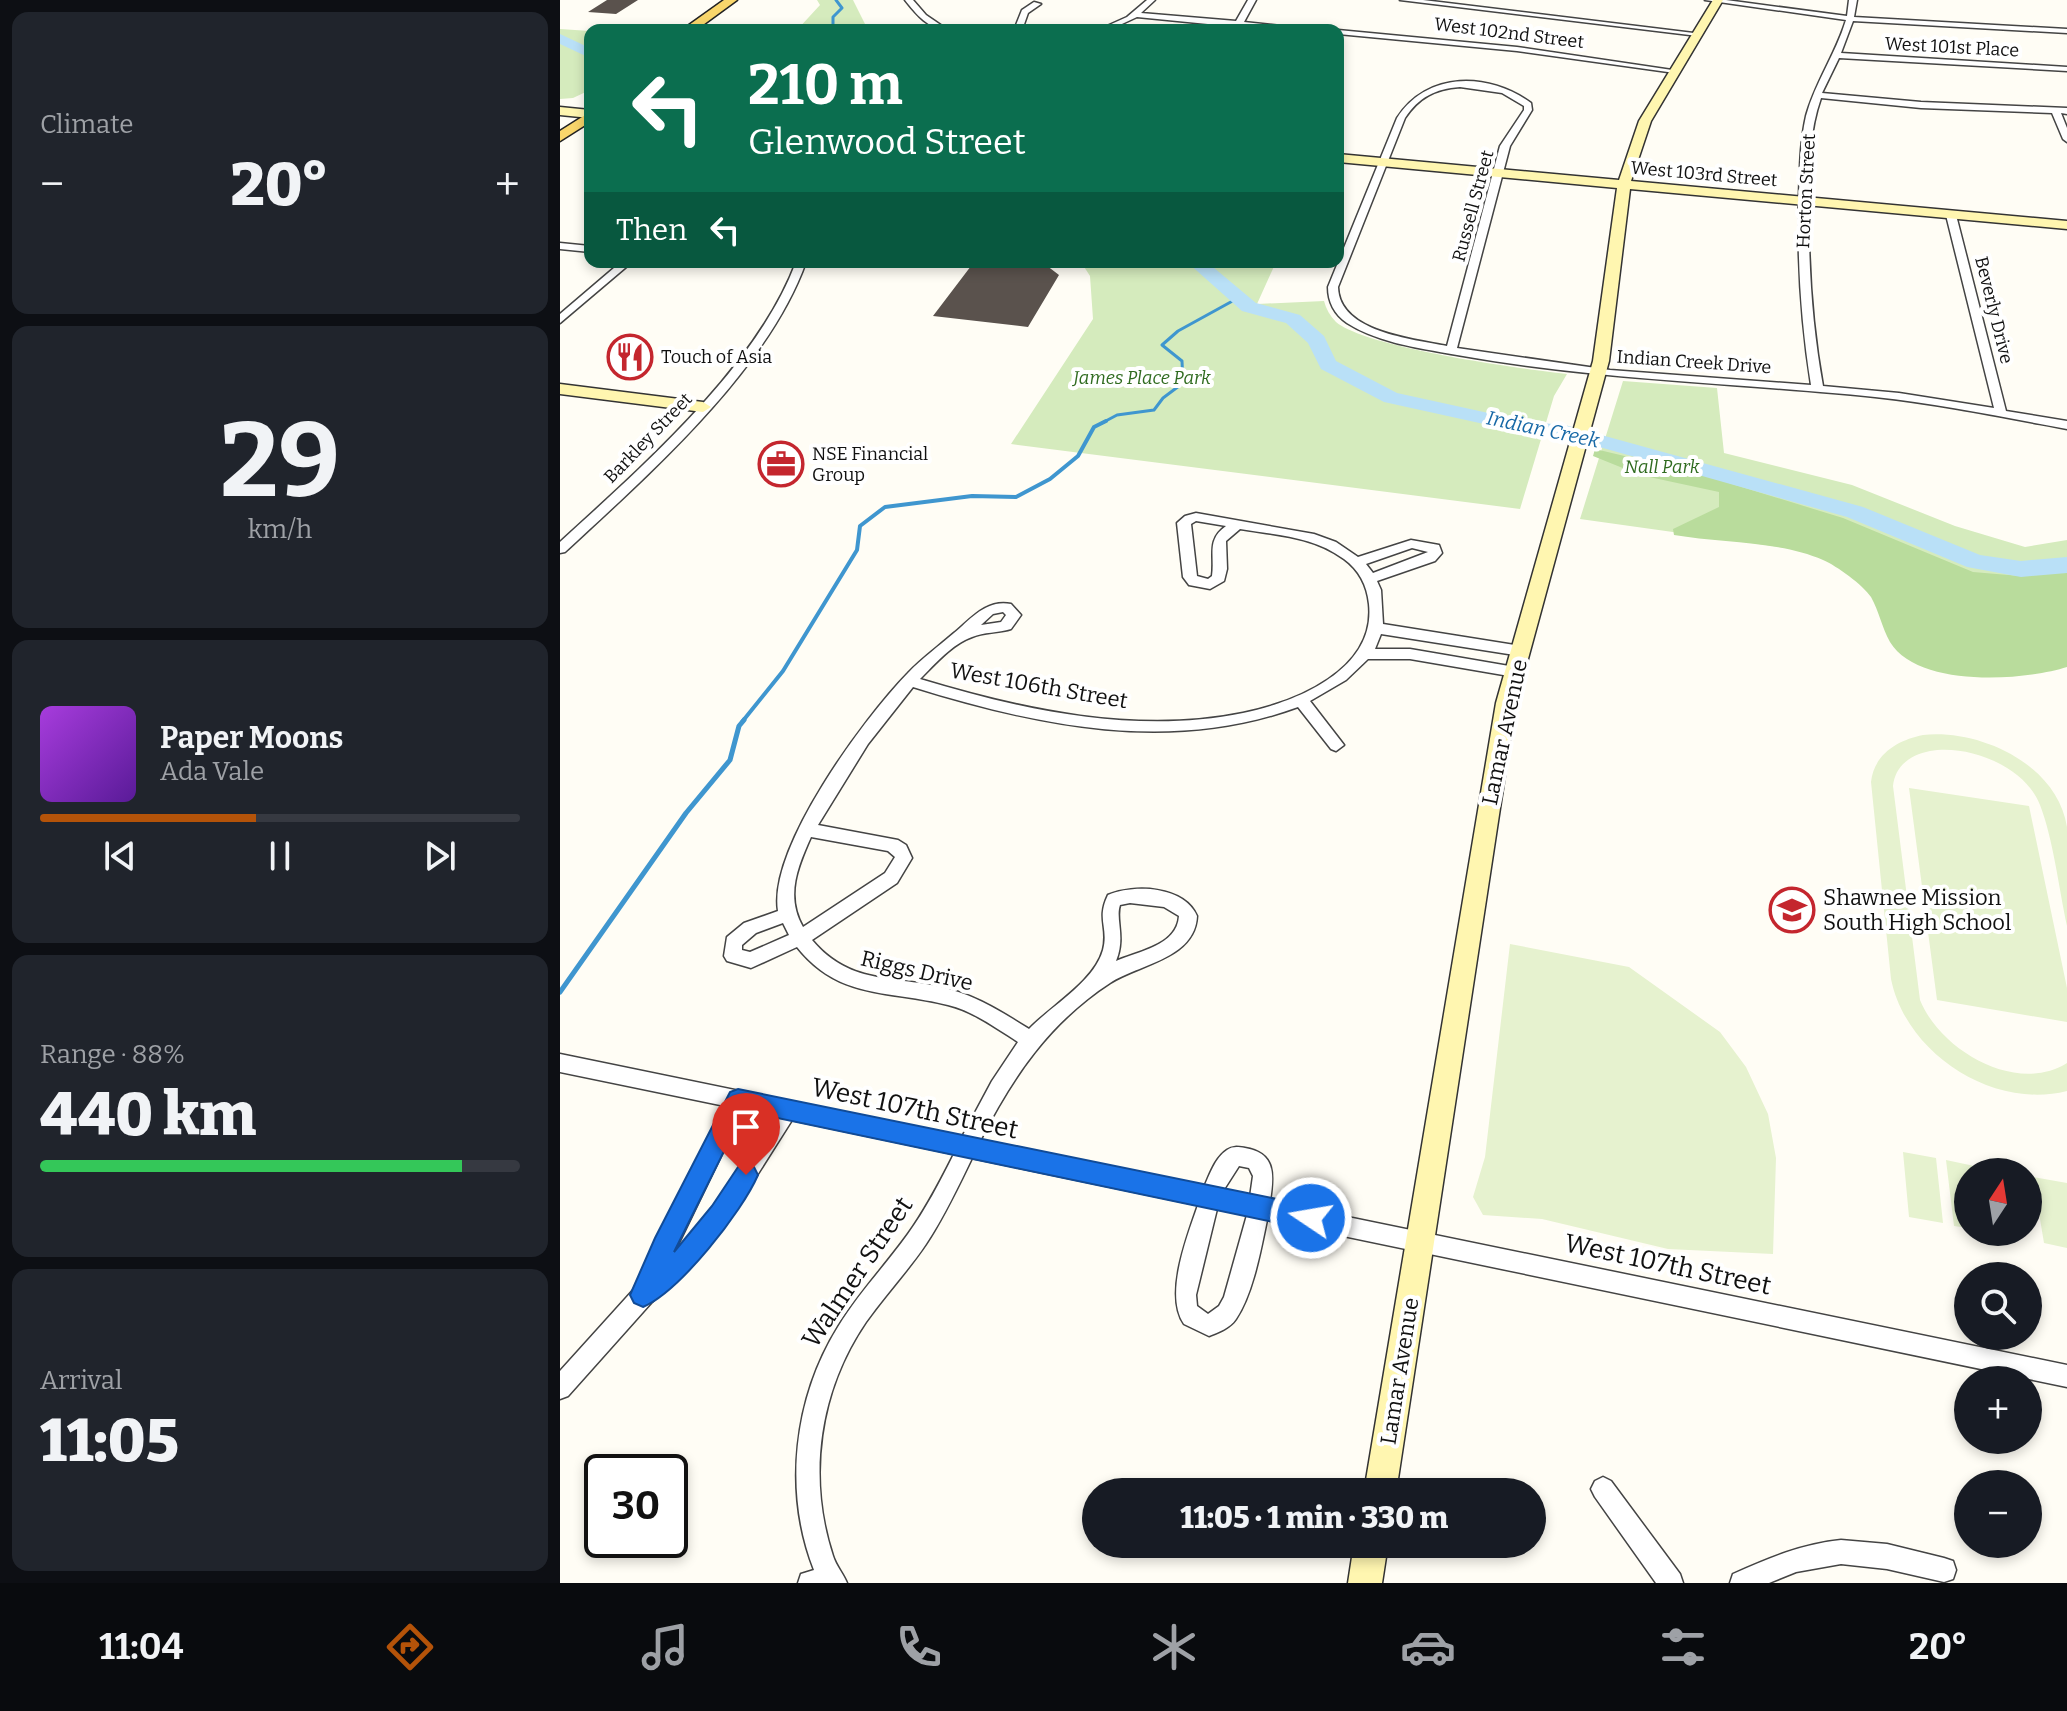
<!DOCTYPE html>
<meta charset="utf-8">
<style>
:root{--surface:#171b24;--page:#20242c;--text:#f1f3f6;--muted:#9ea1a6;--line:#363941;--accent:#b45309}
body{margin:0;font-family:Bitter,serif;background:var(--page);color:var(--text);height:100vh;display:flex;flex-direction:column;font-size:30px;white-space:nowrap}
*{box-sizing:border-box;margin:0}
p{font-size:26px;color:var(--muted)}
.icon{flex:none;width:44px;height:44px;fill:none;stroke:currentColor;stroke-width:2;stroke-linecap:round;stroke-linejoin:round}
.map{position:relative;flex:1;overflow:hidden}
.side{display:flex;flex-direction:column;gap:12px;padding:12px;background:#0d0f14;width:560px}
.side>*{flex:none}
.top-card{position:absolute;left:24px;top:24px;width:760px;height:244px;border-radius:16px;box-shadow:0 4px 12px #0003;background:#0b6e4f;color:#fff;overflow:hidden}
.needle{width:52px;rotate:12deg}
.fabs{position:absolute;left:1394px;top:1158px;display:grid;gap:16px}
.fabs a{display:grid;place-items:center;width:88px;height:88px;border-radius:50%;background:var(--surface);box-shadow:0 4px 12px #0003;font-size:40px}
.speed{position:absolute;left:24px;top:1454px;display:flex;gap:16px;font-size:40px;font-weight:700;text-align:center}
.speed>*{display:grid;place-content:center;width:104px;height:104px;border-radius:50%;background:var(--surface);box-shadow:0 4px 12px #0003;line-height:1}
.speed .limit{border:4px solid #111;border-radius:12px;background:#fff;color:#111}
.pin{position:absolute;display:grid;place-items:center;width:68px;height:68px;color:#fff;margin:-82px -34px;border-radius:50% 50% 50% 0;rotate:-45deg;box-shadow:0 0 8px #0007}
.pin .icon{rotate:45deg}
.me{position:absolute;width:88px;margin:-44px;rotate:282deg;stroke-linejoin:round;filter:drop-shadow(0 0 6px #0008)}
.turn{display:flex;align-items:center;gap:28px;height:168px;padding:0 32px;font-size:36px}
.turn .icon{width:104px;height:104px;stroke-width:2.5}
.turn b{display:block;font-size:56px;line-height:68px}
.then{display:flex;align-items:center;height:76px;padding:0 32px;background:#0003;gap:16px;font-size:30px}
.big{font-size:60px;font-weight:800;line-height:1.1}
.side .tile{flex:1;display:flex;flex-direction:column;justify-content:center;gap:12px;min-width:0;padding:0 28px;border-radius:16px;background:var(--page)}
.side .dial{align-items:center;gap:0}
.dial b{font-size:104px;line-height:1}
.song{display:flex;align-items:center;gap:24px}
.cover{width:96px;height:96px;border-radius:12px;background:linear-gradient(135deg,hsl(280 70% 55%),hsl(270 70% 35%))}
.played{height:8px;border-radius:4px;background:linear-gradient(90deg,var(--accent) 45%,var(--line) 45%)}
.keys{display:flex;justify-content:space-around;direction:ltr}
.heat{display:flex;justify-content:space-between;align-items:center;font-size:44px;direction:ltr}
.charge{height:12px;border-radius:6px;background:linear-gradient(90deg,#34c759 88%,var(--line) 0)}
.trip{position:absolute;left:522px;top:1478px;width:464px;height:80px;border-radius:40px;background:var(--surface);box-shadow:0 4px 12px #0003;font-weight:800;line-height:80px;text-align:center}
.dock{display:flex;height:128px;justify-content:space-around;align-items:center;background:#090b0e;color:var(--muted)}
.dock .icon{width:56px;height:56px}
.dock .on{color:var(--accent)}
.dock b{font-size:36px;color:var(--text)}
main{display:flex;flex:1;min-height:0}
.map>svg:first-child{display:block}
.green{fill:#d5ebbd}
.forest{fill:#b9dc9c}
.pitch{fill:#e6f2cf}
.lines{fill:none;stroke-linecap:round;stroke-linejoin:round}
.stream-far2{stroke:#3f96cf;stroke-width:3}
.stream-far1{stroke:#3f96cf;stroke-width:4}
.stream{stroke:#3f96cf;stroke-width:5}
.river{fill:#b9e0f7;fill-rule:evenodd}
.building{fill:#5a524d}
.street-casing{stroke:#444;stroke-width:3}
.secondary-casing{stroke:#333;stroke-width:3}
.primary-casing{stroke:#222;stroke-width:3}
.street{fill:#fff;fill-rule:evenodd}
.secondary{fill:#fff6b0;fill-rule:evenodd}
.primary{fill:#f9d66b;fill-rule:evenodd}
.route{fill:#1a73e8;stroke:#114b97;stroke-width:2}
.labels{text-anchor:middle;stroke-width:8;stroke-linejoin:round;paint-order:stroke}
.far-street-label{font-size:18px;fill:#111;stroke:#fff}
.far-poi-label{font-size:18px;fill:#111;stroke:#fff;text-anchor:start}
.far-park-label{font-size:18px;font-style:italic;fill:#2f6b1f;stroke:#fff}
.far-water-label{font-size:20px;font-style:italic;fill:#1768a6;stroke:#fff}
.street-label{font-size:22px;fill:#111;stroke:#fff}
.poi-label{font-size:22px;fill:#111;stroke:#fff;text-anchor:start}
.near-street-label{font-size:26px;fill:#111;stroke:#fff}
</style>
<main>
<section class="side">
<div class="tile"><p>Climate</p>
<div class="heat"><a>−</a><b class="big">20°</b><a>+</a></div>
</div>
<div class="tile dial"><b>29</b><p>km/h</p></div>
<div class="tile">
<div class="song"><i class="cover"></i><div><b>Paper Moons</b><p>Ada Vale</p></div></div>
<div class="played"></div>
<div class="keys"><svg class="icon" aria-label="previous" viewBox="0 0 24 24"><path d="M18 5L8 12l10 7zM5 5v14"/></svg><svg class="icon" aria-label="pause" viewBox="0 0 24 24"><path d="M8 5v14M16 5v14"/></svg><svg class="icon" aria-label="next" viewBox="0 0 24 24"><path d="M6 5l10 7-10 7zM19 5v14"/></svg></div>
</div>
<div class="tile"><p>Range · 88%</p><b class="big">440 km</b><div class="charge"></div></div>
<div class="tile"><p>Arrival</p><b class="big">11:05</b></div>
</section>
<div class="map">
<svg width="1507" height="1583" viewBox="0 0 1507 1583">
<rect width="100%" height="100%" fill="#fffdf5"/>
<path class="green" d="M257,0H293L308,30H237L260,5Z
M0,29L30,31V90L13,98L0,99Z
M521,262H716L697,304L764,301C766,309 770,316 776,322C807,348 962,369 1007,374L994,396L960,509L451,444L533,319L530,276Z
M1063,381L1157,388L1164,453L1292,485L1395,526L1465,547L1507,540V640L1263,553L1020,519Z"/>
<path class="forest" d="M1035,449L1136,473L1283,518L1413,572L1460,576L1507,572V667C1463,681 1358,688 1330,642C1322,628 1319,611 1311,597C1303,585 1277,566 1263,560C1221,541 1160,543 1114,535L1113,529L1159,507V492L1080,475L1033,456Z"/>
<path class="pitch" d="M1363,735C1420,729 1497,764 1507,827C1507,858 1507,894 1507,926C1499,889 1493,838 1480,805C1465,766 1408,744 1370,751C1350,755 1335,766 1333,786L1360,1000C1380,1050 1456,1095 1507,1063V1091C1432,1110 1346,1053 1331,979L1311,782C1314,754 1338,740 1363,735Z
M1349,788L1469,806L1507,988V1022L1377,1000Z
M950,944L1069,967L1160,1032L1186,1067L1208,1114L1216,1158L1213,1254L1108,1249L982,1219L923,1215L913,1197L925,1157Z
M1343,1152L1376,1158L1383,1223L1349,1217Z
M1386,1160L1419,1167L1420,1172H1408V1228L1394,1226Z
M1473,1177L1507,1183V1248L1484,1243Z"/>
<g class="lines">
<path class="stream-far2" d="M273,30V17L282,8L276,0
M542,423L557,415L594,410L603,398L623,383L622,361L602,345L618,331L678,298"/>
<path class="stream-far1" d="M182,722L223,671L297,550L300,526L325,507L412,496L456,497L490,479L518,456L534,427L546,421"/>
<path class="stream" d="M0,992L126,813L170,760L179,726L184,720"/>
<path class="river" d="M0,34L30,48V58L0,44Z
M627,262H647L696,303L740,315L764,336L776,361L837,393L969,422L1005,425L1303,507L1420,555L1461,561L1507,557V573L1461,577L1407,567L1287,517L1004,437L969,434L824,402L761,369L748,343L726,323L682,311Z"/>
</g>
<path class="building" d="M47,0H78L56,14L28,12Z
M429,262H482L499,275L468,327L373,316L411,266Z"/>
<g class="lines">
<g class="street-casing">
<path id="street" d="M345,0H353L366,15L388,30C369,30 356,14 345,0Z
M587,0H595L581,13L676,21L688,0H696L684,22L758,30L678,27L577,17L549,30H538L567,17Z
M840,0H863L1142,34L1138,36Z
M1145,0H1166L1287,16L1289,0H1297L1294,17L1507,29V33L1293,21L1281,53L1507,67V71L1279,58L1262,93L1361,102L1507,108V114L1501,113L1507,128V142L1503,139L1492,113L1361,108L1261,98C1249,132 1249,166 1249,202C1248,264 1252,325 1263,386L1339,393L1434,408L1386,215L1391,212L1396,215L1446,411L1507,421V429C1443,417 1379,404 1315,397C1177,383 1040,380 903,356C865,349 820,344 787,323C774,314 768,302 768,287L837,118C867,71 929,72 971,103L972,110L950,146L897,348L1050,370L1251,385C1241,322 1237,259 1239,195C1240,169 1240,142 1246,116C1255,82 1276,54 1286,20ZM900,87L942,93L964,106V110L940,146L887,346C852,339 779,332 778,287L845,118C859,97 875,89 900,87Z
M474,2L481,4L468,13L462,30H454L462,10Z
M777,30H778L957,47L1119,71L1115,73L957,51L778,34Z
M0,243L30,246V252L0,249Z
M61,262H72L0,323V314Z
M236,262H246C207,371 89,474 5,552L0,553V542C82,467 197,367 236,262Z
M636,513L754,534L776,542L798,557L851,540L879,545L882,553L875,561L817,581L821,590L823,624L961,646L966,647L968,651L966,655L961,656L821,634L815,649H850L955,667L962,672L955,677L850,659H808L786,680L750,701L784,745L776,751L771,749L738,707C611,754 478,726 353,687L308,744L258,825L338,840L346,845L352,858L337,883L252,940C292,988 339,974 392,990C420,998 445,1014 469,1029C492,1005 534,982 543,950C549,927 536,920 548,895C574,884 624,886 637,916C635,959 579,964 550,983C490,1022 452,1077 420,1141L644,1187C650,1174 655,1158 667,1150C673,1146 678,1147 685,1148C716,1153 714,1175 710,1201L1507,1365V1387L707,1220C701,1249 693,1294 676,1319C670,1328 659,1332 649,1336L624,1324C604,1295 627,1237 638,1205L412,1158C398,1187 384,1217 366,1244C348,1271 325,1295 306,1322C259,1391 247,1477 273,1556C276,1566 283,1573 287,1583H238L241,1574L254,1570C223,1491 234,1398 278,1327C298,1294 325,1266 348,1234C366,1209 380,1182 394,1154L232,1120L168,1221L127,1270L91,1303L8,1396L0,1399V1371L75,1288L165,1106L0,1072V1054L402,1137L432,1081L458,1042C436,1028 413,1011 388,1005C329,990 279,1000 237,947L191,968L167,961L164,956L167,937L184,923L218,911C208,848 304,718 348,673C362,658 378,647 394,633C411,619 426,599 451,604L461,615L451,629C438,633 424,632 412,637C392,644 375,664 360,679C462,710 577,735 683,713C736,702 816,670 809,604C807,585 799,570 784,559C753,536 716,535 680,529L666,541L667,569L664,581L650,589L629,585L623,577L617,523L625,516ZM636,521L666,526C646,540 655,555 652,576L648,579L637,576L631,524ZM852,548L868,552L813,573L806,564ZM443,612L446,615L441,622L421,625L433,614ZM251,837L328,851L335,857L325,873L243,927C225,896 238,866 251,837ZM570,903L604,907L619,916C617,946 578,951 556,961C566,937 555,919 560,905ZM223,923L229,935L190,952L182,950V945L196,933ZM183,1110L213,1116L154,1207L113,1255ZM679,1166L689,1168L693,1176L690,1197L663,1191ZM657,1209L687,1215L664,1297L659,1306L648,1314L637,1306L636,1295Z
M1043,1477L1051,1481L1120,1574L1123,1583H1096L1035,1497L1031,1489L1035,1481Z
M1281,1540L1327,1544L1384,1558L1393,1561L1396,1570L1393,1579L1384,1582L1327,1569L1281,1564L1236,1572L1209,1583H1170L1173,1574C1209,1558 1242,1544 1281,1540Z"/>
</g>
<g class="secondary-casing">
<path id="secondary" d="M1153,0H1163L1091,121L1071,181L1507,221V229L1070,189L1049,361L956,703L836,1492H804L936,703L1033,361L1057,188L778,162V154L1059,180L1079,121Z
M0,107L30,110V118L0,115Z
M0,384L143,402L151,407L143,412L0,394Z
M794,1544H828L822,1583H788Z"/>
</g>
<g class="primary-casing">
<path id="primary" d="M164,0H177L136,30H122Z
M30,112V122L0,141V131Z"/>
</g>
<use href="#street" class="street"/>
<use href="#secondary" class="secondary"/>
<use href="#primary" class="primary"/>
</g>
<path class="route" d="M178,1089L751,1206L760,1210L763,1218L760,1226L751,1230L184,1111L114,1252L152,1206L178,1167L186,1164L194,1167L198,1175C182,1212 120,1291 83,1307L74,1303L70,1295L95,1238L170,1092Z"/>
<defs>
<g id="restaurant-ring" transform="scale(2.3)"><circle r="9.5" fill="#fff" stroke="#c4262e" stroke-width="1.5"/><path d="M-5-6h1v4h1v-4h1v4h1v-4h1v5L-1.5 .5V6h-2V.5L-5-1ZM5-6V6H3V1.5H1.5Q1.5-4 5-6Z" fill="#c4262e"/></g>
<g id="office-ring" transform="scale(2.3)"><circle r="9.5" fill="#fff" stroke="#c4262e" stroke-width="1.5"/><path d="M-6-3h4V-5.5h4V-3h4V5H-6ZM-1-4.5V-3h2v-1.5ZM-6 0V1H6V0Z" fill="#c4262e"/></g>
<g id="school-ring" transform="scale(2.3)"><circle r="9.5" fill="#fff" stroke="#c4262e" stroke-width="1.5"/><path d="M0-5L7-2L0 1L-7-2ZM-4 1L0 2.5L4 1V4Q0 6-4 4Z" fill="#c4262e"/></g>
</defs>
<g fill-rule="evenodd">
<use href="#restaurant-ring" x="70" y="357"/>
<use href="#office-ring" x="221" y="464"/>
<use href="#school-ring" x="1232" y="910"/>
</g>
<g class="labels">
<g class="far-street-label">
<text transform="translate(949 33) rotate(7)" y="6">West 102nd Street</text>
<text transform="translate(1392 47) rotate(3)" y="6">West 101st Place</text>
<text transform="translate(1144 174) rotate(5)" y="6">West 103rd Street</text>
<text transform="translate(1246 191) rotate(-87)" y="6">Horton Street</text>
<text transform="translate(913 206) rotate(-75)" y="6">Russell Street</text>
<text transform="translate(1434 310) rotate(76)" y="6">Beverly Drive</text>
<text transform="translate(1134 362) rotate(4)" y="6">Indian Creek Drive</text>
<text transform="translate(88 438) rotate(-46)" y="6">Barkley Street</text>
</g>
<g class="far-poi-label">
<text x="101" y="363">Touch of Asia</text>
<text x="252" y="460">NSE Financial<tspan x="252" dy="21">Group</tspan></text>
</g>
<g class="far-park-label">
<text x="582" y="384">James Place Park</text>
<text x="1102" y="473">Nall Park</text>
</g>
<g class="far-water-label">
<text transform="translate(983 429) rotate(12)" y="7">Indian Creek</text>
</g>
<g class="street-label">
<text transform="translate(479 685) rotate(10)" y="8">West 106th Street</text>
<text transform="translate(944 732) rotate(-78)" y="8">Lamar Avenue</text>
<text transform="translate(357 970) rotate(13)" y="8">Riggs Drive</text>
<text transform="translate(839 1371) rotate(-81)" y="8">Lamar Avenue</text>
</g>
<g class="poi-label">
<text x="1263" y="905">Shawnee Mission<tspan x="1263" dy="25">South High School</tspan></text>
</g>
<g class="near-street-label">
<text transform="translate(355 1108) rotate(12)" y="9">West 107th Street</text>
<text transform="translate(1108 1264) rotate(12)" y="9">West 107th Street</text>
<text transform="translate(297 1272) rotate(-56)" y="9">Walmer Street</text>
</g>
</g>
</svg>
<div class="fabs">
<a><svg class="needle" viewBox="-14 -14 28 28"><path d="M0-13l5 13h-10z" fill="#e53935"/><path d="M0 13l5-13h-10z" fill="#9ea1a6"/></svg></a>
<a><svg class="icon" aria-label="search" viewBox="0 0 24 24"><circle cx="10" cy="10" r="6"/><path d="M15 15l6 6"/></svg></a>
<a>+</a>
<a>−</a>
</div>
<div class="speed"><div class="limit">30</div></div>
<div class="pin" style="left:186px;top:1175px;background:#d93025"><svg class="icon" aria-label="arrive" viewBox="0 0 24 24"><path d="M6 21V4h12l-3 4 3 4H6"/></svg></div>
<svg class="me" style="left:751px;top:1218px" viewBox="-20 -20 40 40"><circle r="17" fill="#1a73e8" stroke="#fff" stroke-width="3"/><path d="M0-11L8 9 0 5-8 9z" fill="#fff"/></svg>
<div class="trip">11:05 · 1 min · 330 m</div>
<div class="top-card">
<div class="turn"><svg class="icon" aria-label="left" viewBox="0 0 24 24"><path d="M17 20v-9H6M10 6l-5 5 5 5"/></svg><div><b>210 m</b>Glenwood Street</div></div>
<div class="then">Then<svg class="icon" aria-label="left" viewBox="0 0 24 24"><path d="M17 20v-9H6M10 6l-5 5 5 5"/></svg></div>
</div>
</div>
</main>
<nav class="dock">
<b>11:04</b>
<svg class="icon on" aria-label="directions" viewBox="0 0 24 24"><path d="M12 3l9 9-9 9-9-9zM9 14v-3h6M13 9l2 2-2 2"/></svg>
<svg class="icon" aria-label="music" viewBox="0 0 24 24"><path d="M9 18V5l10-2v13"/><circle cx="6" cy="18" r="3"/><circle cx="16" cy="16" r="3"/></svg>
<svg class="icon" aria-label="phone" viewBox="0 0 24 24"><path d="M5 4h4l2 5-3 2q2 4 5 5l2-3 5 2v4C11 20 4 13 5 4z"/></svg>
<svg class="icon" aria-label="climate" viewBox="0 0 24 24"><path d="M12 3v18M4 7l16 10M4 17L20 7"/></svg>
<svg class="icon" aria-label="car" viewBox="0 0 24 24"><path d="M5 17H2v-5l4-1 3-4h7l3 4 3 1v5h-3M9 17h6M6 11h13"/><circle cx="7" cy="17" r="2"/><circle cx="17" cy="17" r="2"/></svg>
<svg class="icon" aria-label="filters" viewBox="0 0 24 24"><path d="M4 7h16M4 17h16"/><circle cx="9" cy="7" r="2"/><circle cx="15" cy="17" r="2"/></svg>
<b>20°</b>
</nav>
